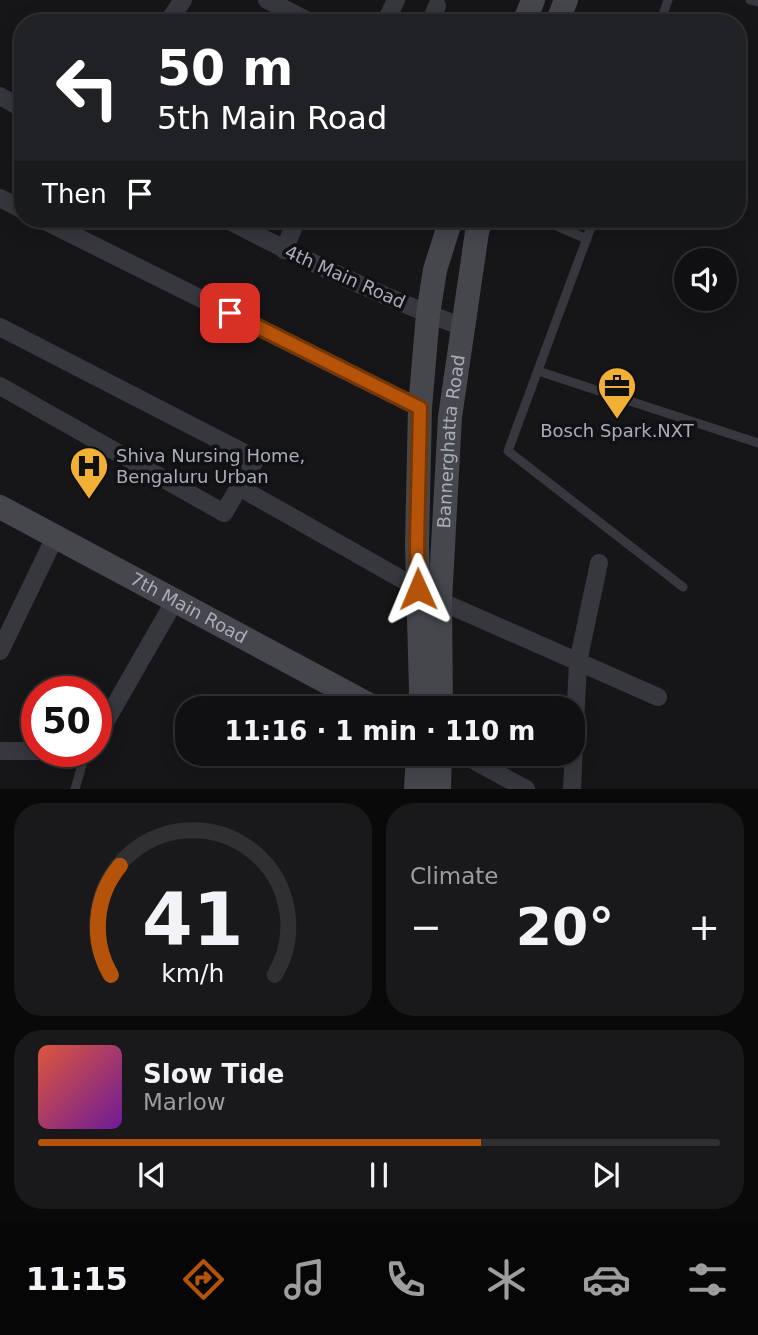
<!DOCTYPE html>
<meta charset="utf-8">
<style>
:root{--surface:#101012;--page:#19191b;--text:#f1f3f6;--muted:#9c9d9f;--line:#303032;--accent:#b45309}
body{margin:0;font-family:"DejaVu Sans",sans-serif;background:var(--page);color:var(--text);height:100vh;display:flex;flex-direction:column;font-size:26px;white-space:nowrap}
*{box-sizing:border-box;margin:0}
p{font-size:23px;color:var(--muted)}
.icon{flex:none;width:38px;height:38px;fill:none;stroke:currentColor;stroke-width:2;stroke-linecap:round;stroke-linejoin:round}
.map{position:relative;height:789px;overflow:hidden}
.side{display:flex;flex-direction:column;gap:14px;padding:14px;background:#09090a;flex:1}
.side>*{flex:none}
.top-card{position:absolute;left:14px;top:14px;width:732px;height:214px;border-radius:28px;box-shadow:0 4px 18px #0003,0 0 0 2px var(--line);background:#202124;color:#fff;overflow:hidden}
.buttons{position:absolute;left:674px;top:248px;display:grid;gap:14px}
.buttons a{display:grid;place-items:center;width:63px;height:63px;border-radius:50%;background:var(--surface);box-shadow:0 4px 18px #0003,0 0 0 2px var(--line);font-size:35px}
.speed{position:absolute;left:21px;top:676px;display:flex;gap:14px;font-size:35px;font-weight:700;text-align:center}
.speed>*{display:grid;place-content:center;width:91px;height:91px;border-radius:50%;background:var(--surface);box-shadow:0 4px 18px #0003,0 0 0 2px var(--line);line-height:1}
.speed .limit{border:10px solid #d22;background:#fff;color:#111}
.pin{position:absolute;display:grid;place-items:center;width:60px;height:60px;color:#fff;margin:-30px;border-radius:14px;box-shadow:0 4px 10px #0006}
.me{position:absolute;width:77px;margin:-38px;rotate:359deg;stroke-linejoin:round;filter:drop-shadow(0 0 5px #0008)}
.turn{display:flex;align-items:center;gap:24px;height:147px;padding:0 28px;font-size:32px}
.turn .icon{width:91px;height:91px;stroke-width:2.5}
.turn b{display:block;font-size:49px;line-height:60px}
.then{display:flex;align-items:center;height:66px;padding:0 28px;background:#0003;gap:14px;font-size:26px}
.big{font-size:52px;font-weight:700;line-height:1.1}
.side .card{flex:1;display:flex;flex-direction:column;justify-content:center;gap:10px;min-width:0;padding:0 24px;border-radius:28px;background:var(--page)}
.side .dial{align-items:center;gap:0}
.dial svg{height:182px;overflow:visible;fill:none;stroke:var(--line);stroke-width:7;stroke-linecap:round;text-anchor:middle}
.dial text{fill:var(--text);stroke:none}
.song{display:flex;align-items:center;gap:21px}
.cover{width:84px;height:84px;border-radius:10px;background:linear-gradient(135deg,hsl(10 70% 55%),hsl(280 70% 35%))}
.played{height:7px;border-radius:4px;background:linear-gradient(90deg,var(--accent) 65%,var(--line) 65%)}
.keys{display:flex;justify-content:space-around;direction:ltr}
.heat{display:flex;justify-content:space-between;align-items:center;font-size:38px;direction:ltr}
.side .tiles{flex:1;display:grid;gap:14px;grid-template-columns:1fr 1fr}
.card:last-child{grid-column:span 2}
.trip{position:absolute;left:175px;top:696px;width:410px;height:70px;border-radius:28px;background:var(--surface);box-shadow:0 4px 18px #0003,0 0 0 2px var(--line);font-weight:700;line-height:70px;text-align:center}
.tabs{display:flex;height:112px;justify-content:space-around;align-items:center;background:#060607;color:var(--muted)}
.tabs .icon{width:49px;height:49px}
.tabs .on{color:var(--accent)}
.tabs b{font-size:32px;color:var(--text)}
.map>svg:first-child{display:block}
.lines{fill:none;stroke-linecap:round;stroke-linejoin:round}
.lane{stroke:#37383d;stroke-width:9}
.street{stroke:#37383d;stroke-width:18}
.secondary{stroke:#45474d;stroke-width:24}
.route-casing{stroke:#753606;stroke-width:18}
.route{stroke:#b45309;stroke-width:12}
.labels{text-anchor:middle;stroke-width:7;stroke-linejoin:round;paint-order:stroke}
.street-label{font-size:18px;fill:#a8adb8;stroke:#111113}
.poi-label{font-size:18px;fill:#a8adb8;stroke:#111113}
</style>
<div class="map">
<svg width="758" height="789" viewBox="0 0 758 789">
<rect width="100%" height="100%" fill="#161618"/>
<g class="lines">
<path class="lane" d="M750,0L758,2
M660,23L668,0
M540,219L587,239
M594,219L508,451L683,587
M538,371L758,443
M75,789L86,751"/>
<path class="street" d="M267,0L312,23
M167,23L183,0
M385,23L396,0
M430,23L437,6
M0,96L23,109
M0,198L23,210
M41,219L420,408
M226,219C302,259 382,297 463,327
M284,250L297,219
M0,327L256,459L239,487L440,601L658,697
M0,386L224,513L239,487
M0,651L55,537
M96,728L107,719L174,602
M0,751H70
M462,754L526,789
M572,789L578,662L599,563"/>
<g class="secondary">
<path d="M524,23L533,0"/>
<path d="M557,23L566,0"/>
<path id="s1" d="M0,507L377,709"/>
<path d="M420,709L421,691L417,545L420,408L428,314L435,270L451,219"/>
<path id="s2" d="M441,709L440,601L450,417L477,232L481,219"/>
<path d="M416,789L418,754"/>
<path d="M439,789L440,754"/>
</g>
</g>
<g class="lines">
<g class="route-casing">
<path id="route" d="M230,313L420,408L417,544L418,589"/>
</g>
<use href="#route" class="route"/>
</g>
<defs>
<g id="office-pin" transform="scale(2.0125)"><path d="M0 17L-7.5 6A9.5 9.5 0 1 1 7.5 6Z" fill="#f2b134" stroke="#111113"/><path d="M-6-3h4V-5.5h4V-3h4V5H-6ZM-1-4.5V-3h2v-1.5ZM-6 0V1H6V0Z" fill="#111"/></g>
<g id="hospital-pin" transform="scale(2.0125)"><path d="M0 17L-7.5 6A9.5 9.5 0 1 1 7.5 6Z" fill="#f2b134" stroke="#111113"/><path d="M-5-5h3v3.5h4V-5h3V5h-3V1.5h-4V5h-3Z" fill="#111"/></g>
</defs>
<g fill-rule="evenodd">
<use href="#office-pin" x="617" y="386"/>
<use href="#hospital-pin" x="89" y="466"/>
</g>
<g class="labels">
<g class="street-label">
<text transform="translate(345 277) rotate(24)" y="6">4th Main Road</text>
<text dy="6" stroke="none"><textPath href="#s2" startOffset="268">Bannerghatta Road</textPath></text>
<text dy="6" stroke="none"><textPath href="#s1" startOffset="214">7th Main Road</textPath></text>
</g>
<g class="poi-label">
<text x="617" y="437">Bosch Spark.NXT</text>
<text x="116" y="462" text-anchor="start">Shiva Nursing Home,<tspan x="116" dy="21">Bengaluru Urban</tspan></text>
</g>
</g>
</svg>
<div class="buttons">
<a><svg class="icon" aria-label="sound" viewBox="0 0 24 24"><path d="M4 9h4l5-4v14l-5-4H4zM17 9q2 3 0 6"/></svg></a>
</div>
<div class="speed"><div class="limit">50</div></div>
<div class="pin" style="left:230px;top:313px;background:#d93025"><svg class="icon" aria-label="arrive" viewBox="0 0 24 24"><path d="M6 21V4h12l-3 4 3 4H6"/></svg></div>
<svg class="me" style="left:418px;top:589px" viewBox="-20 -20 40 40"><path d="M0-17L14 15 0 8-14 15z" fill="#b45309" stroke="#fff" stroke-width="4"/></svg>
<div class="trip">11:16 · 1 min · 110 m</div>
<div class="top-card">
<div class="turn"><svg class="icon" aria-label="left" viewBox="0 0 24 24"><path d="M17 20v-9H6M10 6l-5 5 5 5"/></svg><div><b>50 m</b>5th Main Road</div></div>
<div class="then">Then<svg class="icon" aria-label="arrive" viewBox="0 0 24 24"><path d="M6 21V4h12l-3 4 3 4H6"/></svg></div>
</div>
</div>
<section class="side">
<div class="tiles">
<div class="card dial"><svg viewBox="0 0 100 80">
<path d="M14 69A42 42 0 1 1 86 69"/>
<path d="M14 69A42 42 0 0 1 18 21" stroke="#b45309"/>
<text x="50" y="56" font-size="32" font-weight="700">41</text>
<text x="50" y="72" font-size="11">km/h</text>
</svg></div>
<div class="card"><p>Climate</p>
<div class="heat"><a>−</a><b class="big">20°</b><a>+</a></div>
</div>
<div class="card">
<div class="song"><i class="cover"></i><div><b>Slow Tide</b><p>Marlow</p></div></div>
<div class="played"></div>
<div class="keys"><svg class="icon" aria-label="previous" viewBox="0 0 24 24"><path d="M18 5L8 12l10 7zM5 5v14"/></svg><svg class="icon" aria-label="pause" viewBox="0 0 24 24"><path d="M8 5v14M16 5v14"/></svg><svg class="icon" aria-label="next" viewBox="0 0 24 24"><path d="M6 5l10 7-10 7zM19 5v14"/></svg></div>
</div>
</div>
</section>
<nav class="tabs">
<b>11:15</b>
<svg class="icon on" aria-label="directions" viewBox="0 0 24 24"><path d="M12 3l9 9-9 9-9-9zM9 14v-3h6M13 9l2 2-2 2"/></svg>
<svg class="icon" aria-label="music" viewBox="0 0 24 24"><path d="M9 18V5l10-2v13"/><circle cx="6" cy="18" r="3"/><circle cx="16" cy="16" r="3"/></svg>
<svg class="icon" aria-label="phone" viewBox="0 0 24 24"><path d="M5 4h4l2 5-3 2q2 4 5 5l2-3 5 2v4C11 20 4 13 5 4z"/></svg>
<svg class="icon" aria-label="climate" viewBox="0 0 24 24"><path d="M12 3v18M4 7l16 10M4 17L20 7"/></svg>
<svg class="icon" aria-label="car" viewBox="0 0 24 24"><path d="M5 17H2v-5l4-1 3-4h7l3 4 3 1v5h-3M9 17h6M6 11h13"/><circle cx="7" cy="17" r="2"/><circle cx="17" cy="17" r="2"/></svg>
<svg class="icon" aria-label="filters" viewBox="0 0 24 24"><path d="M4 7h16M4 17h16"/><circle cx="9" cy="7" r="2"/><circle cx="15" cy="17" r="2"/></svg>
</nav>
